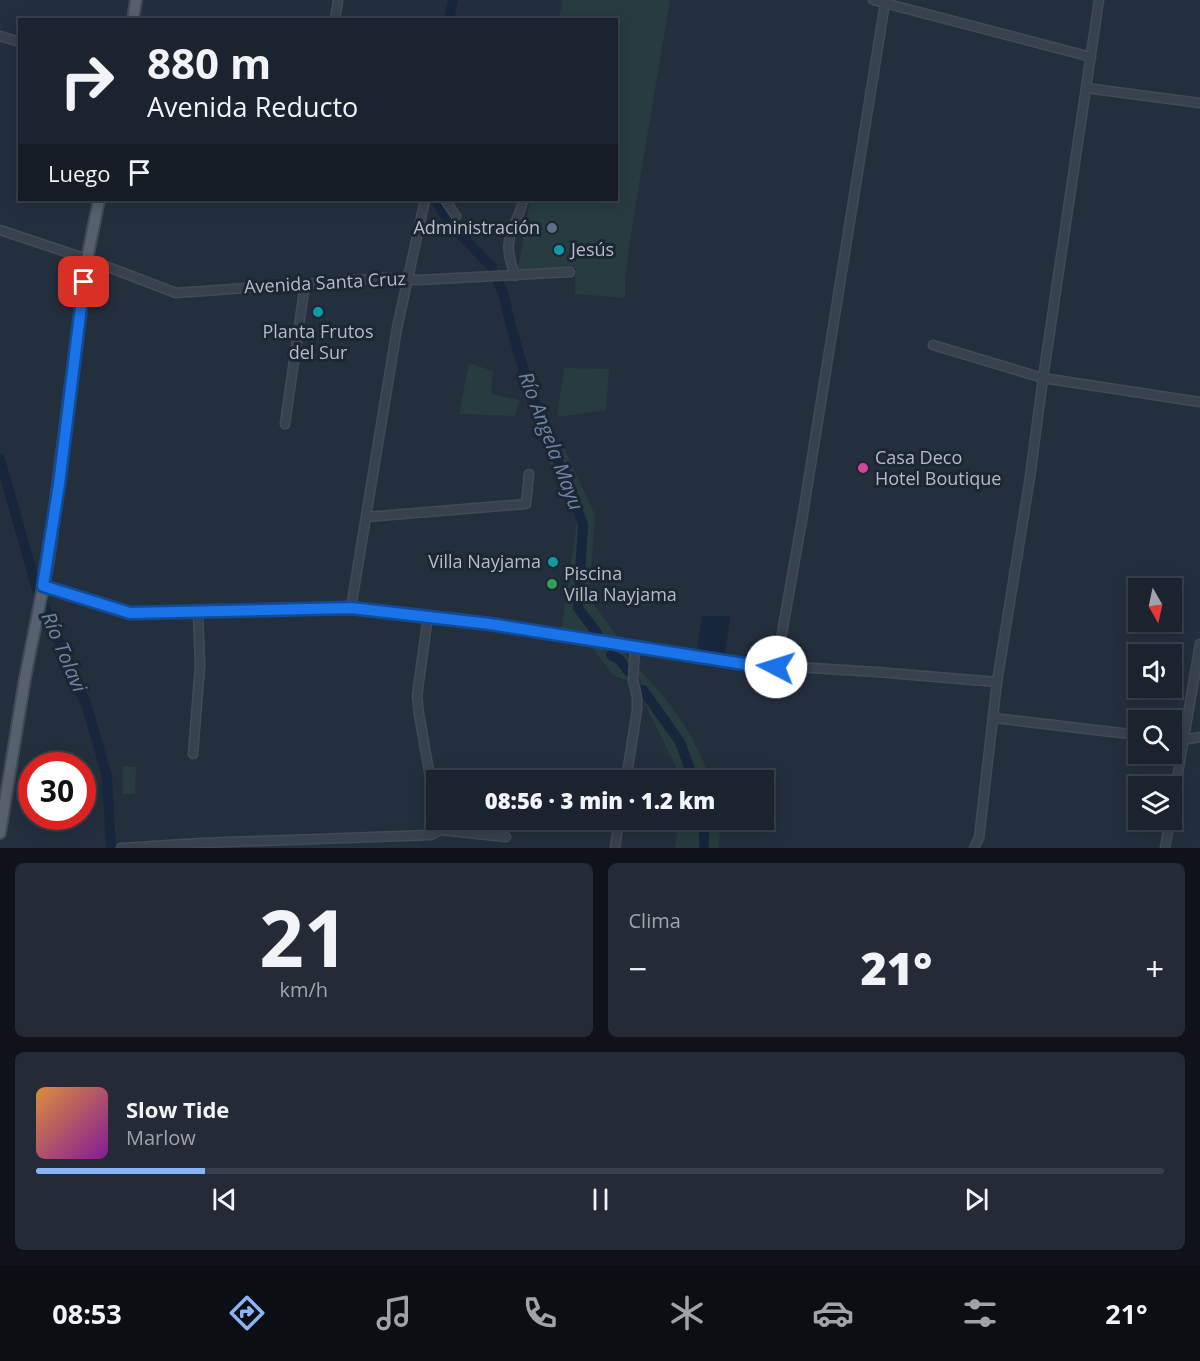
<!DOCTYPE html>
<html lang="es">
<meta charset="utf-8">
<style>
:root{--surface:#1b232e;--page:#242b36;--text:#f1f3f6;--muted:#a0a4aa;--line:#39404a;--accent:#8ab4f8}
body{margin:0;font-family:"Open Sans",sans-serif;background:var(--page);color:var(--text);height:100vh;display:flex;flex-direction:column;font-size:22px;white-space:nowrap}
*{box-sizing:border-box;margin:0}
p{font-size:20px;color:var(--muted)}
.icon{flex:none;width:33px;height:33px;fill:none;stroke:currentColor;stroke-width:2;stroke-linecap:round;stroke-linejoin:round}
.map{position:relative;height:848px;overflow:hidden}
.details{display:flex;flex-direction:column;gap:15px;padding:15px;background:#0f1319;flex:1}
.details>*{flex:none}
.hud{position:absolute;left:18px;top:18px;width:600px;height:183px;border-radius:0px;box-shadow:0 3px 15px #0003,0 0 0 2px var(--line);background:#1b232e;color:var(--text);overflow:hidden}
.needle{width:39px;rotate:171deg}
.tools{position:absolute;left:1128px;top:578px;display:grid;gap:12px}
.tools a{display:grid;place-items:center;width:54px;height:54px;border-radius:0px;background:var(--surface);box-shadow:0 3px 15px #0003,0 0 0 2px var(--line);font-size:30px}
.speed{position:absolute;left:18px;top:752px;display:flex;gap:12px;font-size:30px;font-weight:700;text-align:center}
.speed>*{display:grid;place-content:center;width:78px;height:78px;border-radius:50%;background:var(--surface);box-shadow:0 3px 15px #0003,0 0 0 2px var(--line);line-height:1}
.speed .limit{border:9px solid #d22;background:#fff;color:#111}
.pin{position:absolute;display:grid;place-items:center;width:51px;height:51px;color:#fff;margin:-26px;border-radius:12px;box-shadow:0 3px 9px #0006}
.me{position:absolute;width:66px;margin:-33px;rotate:275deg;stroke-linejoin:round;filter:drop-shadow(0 0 4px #0008)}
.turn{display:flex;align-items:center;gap:21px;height:126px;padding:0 30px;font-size:27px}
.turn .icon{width:78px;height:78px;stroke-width:2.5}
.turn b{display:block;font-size:42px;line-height:51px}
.then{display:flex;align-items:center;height:57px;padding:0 30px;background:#0003;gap:12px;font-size:22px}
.big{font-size:45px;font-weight:800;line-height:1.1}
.details .card{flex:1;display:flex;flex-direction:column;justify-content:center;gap:9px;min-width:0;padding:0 21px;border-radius:9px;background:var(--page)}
.details .dial{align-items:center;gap:0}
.dial b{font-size:78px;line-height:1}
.song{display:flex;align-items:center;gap:18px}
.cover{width:72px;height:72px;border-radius:9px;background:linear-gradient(135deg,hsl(30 70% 55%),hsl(290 70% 35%))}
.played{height:6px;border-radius:3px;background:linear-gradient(90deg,var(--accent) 15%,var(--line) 15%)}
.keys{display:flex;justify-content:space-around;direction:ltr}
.heat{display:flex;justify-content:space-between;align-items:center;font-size:33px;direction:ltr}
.details .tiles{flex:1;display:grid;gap:15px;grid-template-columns:1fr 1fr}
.card:last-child{grid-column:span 2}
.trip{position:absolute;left:426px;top:770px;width:348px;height:60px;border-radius:0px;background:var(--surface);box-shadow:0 3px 15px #0003,0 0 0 2px var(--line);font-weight:800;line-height:60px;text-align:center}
.tabs{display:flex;height:96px;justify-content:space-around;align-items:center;background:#0b0e12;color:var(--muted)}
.tabs .icon{width:42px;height:42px}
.tabs .current{color:var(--accent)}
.tabs b{font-size:27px;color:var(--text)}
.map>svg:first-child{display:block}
.green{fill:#263c3f}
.water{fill:#17263c}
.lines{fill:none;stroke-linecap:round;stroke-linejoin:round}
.river{stroke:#17263c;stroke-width:10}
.minor-casing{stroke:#414a57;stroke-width:11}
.major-casing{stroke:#414a57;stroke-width:14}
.minor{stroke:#38414e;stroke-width:8}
.major{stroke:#56606e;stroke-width:10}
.route-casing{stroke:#114b97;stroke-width:15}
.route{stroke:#1a73e8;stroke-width:10}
.service-dot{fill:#5c6f8a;stroke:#1d2633;stroke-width:2}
.culture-dot{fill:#0f9aa8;stroke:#1d2633;stroke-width:2}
.hotel-dot{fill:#d1479c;stroke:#1d2633;stroke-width:2}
.leisure-dot{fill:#2e9e5b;stroke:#1d2633;stroke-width:2}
.labels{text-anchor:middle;stroke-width:6;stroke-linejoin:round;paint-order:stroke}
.poi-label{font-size:18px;fill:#b4bcc9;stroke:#1d2633;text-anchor:start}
.street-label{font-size:18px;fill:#b4bcc9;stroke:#1d2633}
.water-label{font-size:20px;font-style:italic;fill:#6d86a8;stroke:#1d2633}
</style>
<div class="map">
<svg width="1200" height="848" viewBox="0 0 1200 848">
<rect width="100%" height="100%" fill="#242f3e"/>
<path class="green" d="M563,0H670L635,208L625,278V298L575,294L576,268L518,269L530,200H616V20L559,19Z
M469,363L493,371L491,394L519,400L515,416L459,414Z
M564,368L609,369L606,410L557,417Z
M540,437L563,446L595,515L589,598L619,639L561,631L577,522L546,455Z
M590,645L621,648L630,660L628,681L613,675Z
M638,668C669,700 697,737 710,780H682L645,704Z
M123,766L136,767L135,794H122Z
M689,819H718L720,835L718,848H675L679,821Z"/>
<path class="water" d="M702,616H730L725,655L697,651Z"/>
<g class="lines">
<path class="river" d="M449,20L453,0
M435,200L453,227L492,267
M498,282L503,292L511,327L530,391L583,524L578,608L597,633
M0,459L36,586L87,707L107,776L111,848
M611,655L619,659L629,672
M643,690L680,742L694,780
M704,819V848"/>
<g class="minor-casing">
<path id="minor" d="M873,0L1091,57
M335,20L338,0
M0,36L20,42
M1086,88L1200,103
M445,200L456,216
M0,230L87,259L176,293L385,278L419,280L570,272
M515,276C512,265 507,253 509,242C511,227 521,214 523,200
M933,345L1043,378L1200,402
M285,424L305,284
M366,517L526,504L529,474
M43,586L130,613L351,608L490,624L744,664L877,672L997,682
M351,608L397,328L425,200
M428,616L417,696L419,714L436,811
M776,667L803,514L885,3
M994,718L1138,735
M1172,739L1183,740L1200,737
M193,754L200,666L198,612
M626,780L637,710V697L633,680L635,647
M1172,808L1200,644
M438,819L440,830
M121,848L201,843L431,835L440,830L506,837
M615,848L619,819
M974,848L979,838L997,682L1030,477L1043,378L1099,0
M1165,848L1170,819"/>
</g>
<g class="major-casing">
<path id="major" d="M133,20L136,0
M0,833L25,678L48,562L87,259L99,200"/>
</g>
<use href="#minor" class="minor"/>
<use href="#major" class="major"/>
</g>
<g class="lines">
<g class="route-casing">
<path id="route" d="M84,282L59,484L43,586L130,613L351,608L490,624L744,664L776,667"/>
</g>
<use href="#route" class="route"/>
</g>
<circle class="service-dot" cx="552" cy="228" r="6"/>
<g class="culture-dot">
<circle cx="559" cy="250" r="6"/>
<circle cx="318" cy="312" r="6"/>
<circle cx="553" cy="562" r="6"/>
</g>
<circle class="hotel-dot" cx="863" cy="468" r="6"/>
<circle class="leisure-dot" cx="552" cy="584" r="6"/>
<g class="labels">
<g class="poi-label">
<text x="540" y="234" text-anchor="end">Administración</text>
<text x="571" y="256">Jesús</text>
<text x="318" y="338" text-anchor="middle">Planta Frutos<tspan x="318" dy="21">del Sur</tspan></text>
<text x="875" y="464">Casa Deco<tspan x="875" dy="21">Hotel Boutique</tspan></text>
<text x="541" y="568" text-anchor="end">Villa Nayjama</text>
<text x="564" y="580">Piscina<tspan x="564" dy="21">Villa Nayjama</tspan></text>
</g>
<g class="street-label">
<text transform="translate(325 283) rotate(-3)" y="6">Avenida Santa Cruz</text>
</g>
<g class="water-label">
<text transform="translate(551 441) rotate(69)" y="7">Río Angela Mayu</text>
<text transform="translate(64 652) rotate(67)" y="7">Río Tolavi</text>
</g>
</g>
</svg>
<div class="tools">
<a><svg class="needle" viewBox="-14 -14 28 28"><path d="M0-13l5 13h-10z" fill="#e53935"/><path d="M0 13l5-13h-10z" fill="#a0a4aa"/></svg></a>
<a><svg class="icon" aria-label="sound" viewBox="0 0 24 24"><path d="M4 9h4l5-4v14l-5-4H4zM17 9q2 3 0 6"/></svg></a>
<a><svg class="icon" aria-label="search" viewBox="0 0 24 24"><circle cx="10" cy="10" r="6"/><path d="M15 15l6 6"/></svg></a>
<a><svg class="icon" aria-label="layers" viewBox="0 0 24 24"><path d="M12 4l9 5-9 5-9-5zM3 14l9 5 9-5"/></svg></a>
</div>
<div class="speed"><div class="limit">30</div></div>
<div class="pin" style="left:84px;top:282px;background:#d93025"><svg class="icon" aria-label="arrive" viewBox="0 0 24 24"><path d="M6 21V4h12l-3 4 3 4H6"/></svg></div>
<svg class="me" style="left:776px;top:667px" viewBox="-20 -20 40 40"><circle r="19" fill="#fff"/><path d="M0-13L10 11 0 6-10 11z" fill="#1a73e8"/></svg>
<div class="trip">08:56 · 3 min · 1.2 km</div>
<div class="hud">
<div class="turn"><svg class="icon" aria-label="right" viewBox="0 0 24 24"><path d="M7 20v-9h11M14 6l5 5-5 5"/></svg><div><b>880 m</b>Avenida Reducto</div></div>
<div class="then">Luego<svg class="icon" aria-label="arrive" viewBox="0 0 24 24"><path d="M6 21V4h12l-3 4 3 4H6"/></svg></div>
</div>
</div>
<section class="details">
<div class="tiles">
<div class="card dial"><b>21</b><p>km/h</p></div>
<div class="card"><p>Clima</p>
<div class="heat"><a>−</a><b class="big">21°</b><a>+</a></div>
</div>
<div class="card">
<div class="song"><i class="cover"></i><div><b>Slow Tide</b><p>Marlow</p></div></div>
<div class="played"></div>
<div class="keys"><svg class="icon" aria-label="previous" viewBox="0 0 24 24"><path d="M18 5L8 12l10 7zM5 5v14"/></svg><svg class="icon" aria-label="pause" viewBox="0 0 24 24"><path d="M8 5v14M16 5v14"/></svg><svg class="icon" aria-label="next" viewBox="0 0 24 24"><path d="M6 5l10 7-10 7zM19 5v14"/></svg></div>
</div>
</div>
</section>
<nav class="tabs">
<b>08:53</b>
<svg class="icon current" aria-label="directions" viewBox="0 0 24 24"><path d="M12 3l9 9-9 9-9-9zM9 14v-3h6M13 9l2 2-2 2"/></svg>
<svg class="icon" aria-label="music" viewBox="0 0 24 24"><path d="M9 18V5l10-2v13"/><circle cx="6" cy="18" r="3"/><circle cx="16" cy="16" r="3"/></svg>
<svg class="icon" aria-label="phone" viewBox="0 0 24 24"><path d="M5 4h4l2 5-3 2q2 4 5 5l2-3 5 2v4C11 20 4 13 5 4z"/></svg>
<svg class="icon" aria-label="climate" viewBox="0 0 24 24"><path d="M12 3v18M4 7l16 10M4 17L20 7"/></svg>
<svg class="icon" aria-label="car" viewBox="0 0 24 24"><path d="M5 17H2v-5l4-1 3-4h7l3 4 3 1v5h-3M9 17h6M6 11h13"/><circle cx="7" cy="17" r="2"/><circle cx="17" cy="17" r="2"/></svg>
<svg class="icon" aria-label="filters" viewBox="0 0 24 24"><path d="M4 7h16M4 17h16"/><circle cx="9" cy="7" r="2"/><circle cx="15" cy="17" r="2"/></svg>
<b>21°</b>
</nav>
